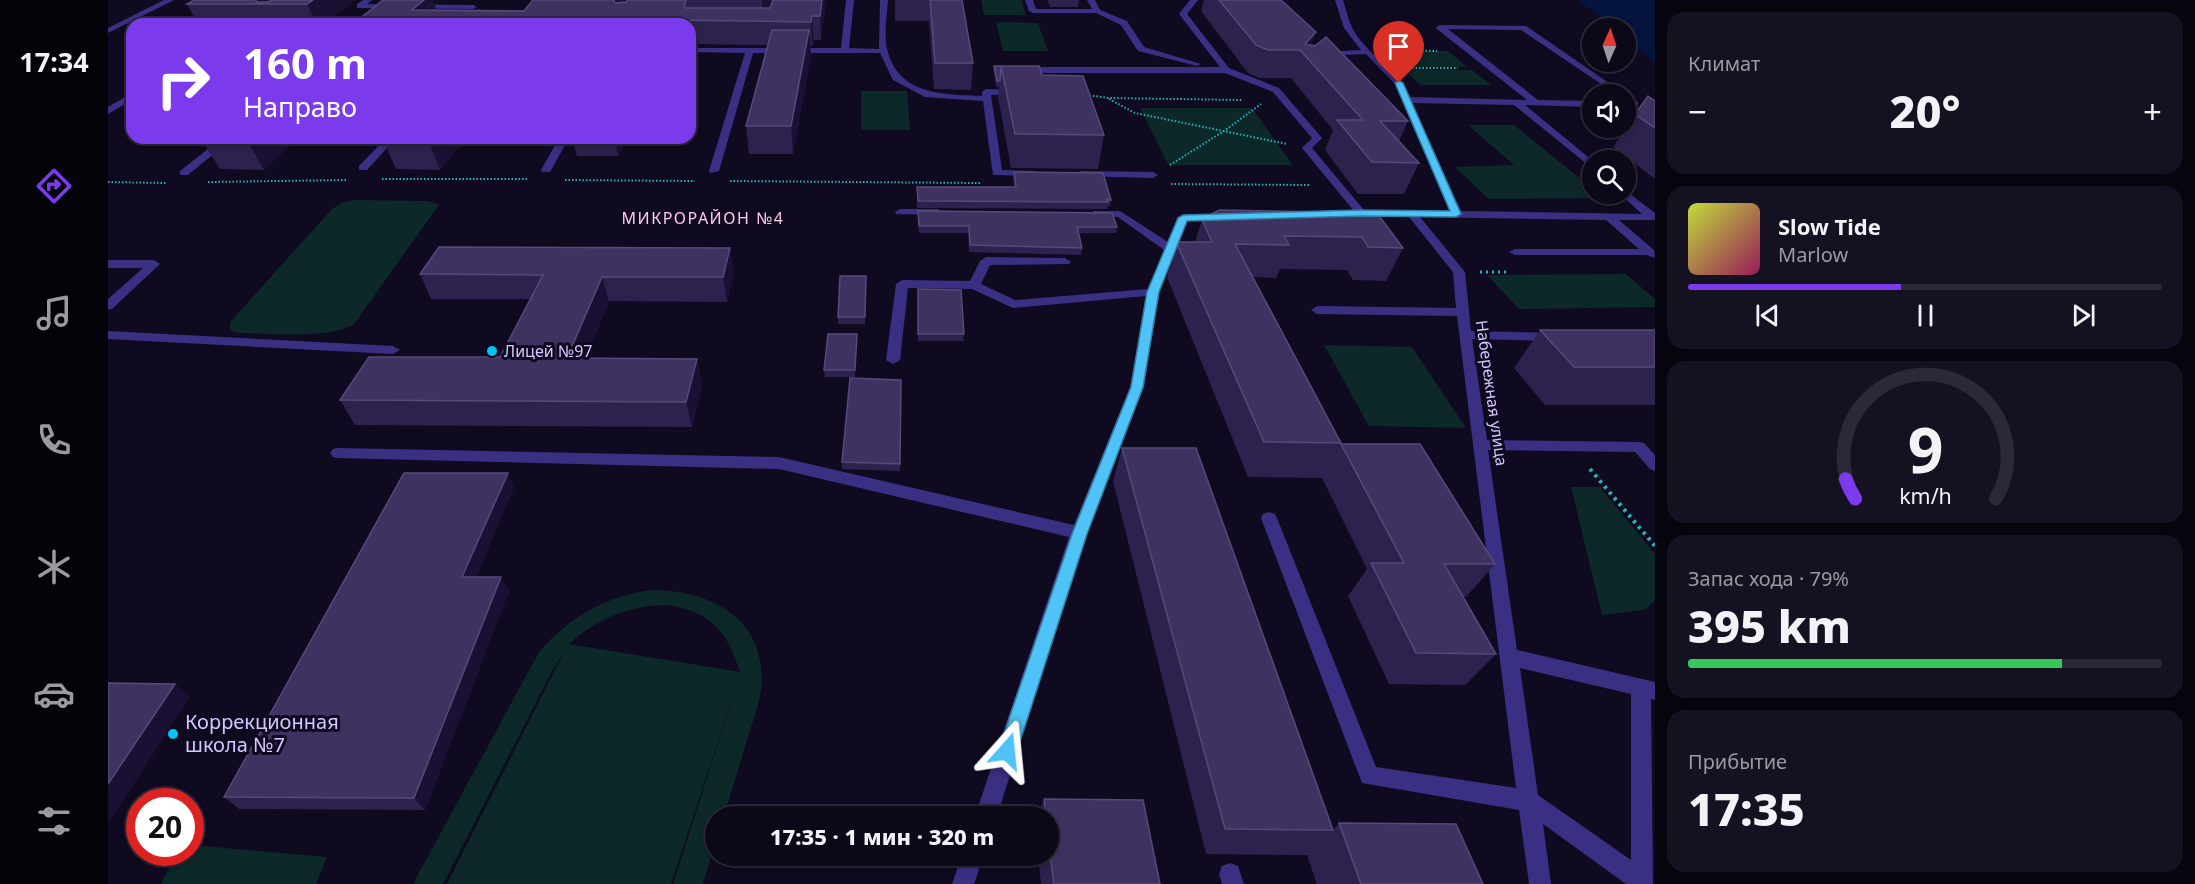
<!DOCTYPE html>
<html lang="ru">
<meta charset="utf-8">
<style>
:root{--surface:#0b0817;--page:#141120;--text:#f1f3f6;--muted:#9a9aa1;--line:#2b2936;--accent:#7c3aed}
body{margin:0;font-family:"Noto Sans",sans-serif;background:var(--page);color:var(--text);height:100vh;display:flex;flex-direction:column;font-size:22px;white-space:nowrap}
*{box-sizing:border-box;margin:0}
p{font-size:20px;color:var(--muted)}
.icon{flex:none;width:33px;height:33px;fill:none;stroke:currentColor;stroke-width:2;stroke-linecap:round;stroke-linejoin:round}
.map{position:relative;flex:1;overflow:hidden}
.details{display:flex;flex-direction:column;gap:12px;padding:12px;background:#06040d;width:540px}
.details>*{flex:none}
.hud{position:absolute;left:18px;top:18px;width:570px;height:126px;border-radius:18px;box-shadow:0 3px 9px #0003,0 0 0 2px var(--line);background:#7c3aed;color:#fff;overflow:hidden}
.needle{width:39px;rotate:3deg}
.fabs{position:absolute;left:1474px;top:18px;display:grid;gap:12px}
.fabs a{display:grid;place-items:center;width:54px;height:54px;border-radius:50%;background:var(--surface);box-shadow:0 3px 9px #0003,0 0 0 2px var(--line);font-size:30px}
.speed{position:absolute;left:18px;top:788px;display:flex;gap:12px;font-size:30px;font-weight:700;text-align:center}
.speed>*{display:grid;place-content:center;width:78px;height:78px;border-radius:50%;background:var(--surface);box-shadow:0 3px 9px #0003,0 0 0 2px var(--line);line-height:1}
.speed .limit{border:9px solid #d22;background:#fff;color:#111}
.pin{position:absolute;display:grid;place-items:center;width:51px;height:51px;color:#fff;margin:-62px -26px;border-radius:50% 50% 50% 0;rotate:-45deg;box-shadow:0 0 6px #0007}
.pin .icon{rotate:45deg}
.me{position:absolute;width:66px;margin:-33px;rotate:18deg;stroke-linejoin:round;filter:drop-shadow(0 0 4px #0008)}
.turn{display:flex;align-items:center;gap:21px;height:126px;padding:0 18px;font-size:27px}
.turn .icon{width:78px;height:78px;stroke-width:2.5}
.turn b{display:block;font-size:42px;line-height:51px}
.big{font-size:45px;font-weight:800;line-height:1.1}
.details .card{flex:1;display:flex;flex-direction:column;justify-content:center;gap:9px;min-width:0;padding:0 21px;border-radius:18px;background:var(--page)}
.details .dial{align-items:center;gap:0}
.dial svg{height:156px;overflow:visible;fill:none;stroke:var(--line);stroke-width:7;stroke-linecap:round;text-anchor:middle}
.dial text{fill:var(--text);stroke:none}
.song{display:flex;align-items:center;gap:18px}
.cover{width:72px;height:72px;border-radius:9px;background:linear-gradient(135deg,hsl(70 70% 55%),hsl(330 70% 35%))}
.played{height:6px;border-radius:3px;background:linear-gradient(90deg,var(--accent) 45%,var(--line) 45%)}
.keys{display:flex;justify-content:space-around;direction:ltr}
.heat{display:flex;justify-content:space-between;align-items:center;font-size:33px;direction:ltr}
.charge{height:9px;border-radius:4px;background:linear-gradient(90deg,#34c759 79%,var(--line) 0)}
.trip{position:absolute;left:597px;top:806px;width:354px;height:60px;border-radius:30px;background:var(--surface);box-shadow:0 3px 9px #0003,0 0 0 2px var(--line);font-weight:800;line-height:60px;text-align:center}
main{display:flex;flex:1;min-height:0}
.dock{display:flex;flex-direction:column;width:108px;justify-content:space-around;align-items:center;background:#040309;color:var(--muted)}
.dock .icon{width:42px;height:42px}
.dock .active{color:var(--accent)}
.dock b{font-size:27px;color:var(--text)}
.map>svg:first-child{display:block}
.green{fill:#0c2829;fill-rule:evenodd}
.water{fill:#04143d}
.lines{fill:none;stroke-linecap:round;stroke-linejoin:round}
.path-far2{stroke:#21b6ba;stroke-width:2;stroke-dasharray:1.5 2;stroke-linecap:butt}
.path-far1{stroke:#21b6ba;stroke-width:3;stroke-dasharray:2 4;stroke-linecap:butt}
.path{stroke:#21b6ba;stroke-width:4;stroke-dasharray:3 4.5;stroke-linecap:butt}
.minor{fill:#3a3083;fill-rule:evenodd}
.wall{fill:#2d214e}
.shaded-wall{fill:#1a1033}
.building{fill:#3f3261;stroke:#564a7a;stroke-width:1.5}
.route{fill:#4fc3f7;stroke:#337fa1;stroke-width:1.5}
.poi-dot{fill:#00c5f2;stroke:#0f0a1f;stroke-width:2}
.labels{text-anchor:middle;stroke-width:6;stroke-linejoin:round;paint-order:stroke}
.far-quarter-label{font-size:16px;letter-spacing:1.5px;fill:#ffc9e7;stroke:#0f0a1f}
.poi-label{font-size:16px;fill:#d3c7ff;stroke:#0f0a1f;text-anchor:start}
.street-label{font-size:16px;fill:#d3c7ff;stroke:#0f0a1f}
.near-poi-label{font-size:20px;fill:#d3c7ff;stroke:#0f0a1f;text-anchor:start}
</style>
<main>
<nav class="dock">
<b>17:34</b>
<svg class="icon active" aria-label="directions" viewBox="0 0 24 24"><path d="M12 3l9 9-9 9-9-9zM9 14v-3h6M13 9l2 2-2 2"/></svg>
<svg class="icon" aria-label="music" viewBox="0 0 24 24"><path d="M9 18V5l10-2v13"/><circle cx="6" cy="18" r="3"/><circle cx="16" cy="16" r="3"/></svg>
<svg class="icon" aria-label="phone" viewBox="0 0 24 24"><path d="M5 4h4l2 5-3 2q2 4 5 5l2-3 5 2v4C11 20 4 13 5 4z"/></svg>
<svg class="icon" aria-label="climate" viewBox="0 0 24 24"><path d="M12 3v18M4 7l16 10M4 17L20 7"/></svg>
<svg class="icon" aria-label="car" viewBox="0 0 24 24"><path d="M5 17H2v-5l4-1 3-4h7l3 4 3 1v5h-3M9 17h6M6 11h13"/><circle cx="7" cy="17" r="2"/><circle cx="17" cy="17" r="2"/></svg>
<svg class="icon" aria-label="filters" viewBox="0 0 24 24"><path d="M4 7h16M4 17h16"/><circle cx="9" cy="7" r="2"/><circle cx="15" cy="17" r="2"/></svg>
</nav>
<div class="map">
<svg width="1547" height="884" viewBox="0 0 1547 884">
<rect width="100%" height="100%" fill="#0f0a1f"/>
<path class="green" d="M873,0H913L918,15H876Z
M888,22L930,23L940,51H895Z
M1287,51H1340L1359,67H1304Z
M1296,69L1364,70L1383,85H1312Z
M753,91H799L802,130H753Z
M1032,108H1144L1185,165H1060Z
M1360,125H1406L1485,189V194H1490L1496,198L1381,199L1347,167L1406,165Z
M247,200L320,201L331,205L247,323C227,340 158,333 130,333L123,331L121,327L123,321L224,209L233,203Z
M1518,274L1547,299V307L1411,309L1379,275Z
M1216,345L1304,347L1358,428L1261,426Z
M1463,487H1492L1547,554V601L1536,610L1494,615Z
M544,590C604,590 660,620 653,689C651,705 645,721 640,737C632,763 624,790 616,816H608L607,842L595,884H565L628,687L563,884H339L457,650L443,673L335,884H305L431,652C461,617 498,596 544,590ZM561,605C605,613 619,632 632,672L461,644C490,618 522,605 561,605Z
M83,845L219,857L208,884H53L69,852H82Z"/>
<path class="water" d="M1469,0H1547V64L1518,37V28H1509Z"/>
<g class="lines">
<path class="path-far2" d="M1286,50L1329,51
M1304,68H1350
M978,95L1001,98L1135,100
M1001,99L1027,113L1179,144
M1062,165L1116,131L1153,104
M274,179H419
M457,180L587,181
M622,181L872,183
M0,182L59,183
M100,182L239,180
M1063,184L1202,185"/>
<path class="path-far1" d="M1372,272H1401"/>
<path class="path" d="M1482,469L1547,546"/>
<path class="minor" d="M56,0H66L0,33V28Z
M255,0H264L259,4L365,5L369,7L365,9L249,8V4Z
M738,0H746L741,48L771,49L772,0H780C779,16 775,37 780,52C792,96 837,94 874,96V92L878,89L914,90L915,92L911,95H883L894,170L926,171L930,172V176L885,175L875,101L817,97L785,80L772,53H645L611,171L602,173L601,171L637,53L582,52V48H733Z
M917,0H925L928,9H984L979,0H987L992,10L1019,21L1036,47L1093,64L1089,66L1030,51L1013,25L988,13H925L921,11Z
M1082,0H1090L1079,14L1121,68L1171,88L1214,138L1204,148L1256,210L1342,211L1287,84L1258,54L1213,56L1209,54L1213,52L1253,50L1236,28L1227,0H1235C1239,12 1241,25 1249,36C1265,58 1290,71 1302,97L1419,100L1329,29L1328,27L1332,25L1418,26L1517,94H1508L1413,30L1340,29L1430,100L1485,101V107L1417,105L1485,161V169L1406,105L1304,103L1353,211L1534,214L1512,194H1518V191L1547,213V220H1511L1546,250L1547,258L1539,255H1407L1401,252L1407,249H1531L1498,220L1312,217L1357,272L1363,331L1448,333L1455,337L1448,341L1364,339L1379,440L1531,442L1536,443L1547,455V471L1542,469L1527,452L1380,450L1409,650L1547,682V700L1543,699L1545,884H1518L1435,824L1443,884H1421L1411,810L1254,783L1153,518L1155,514L1161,512L1167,514L1169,518L1268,767L1408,788L1349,316L1209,314L1203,310L1209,306L1348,308L1345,272L1301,217L1246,215V211L1194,148L1204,138L1165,92L1117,73H914L910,70L914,67H1112L1071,14ZM1412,668L1523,694V860L1430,795Z
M24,93V100L0,114V107Z
M1518,95L1530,102V106H1524L1518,102Z
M1518,113L1547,133V140L1518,120Z
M114,138H125L80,175H72V171Z
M278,138H288L259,170H251V166Z
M451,138H461L442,172H434L433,170Z
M974,171L1045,172L1050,175L1045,178L970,176V172Z
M792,209H830L835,212L830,215L788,214L787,212Z
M1012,211L1060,242L1071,216L1118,214L1123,217L1118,220L1079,221L1051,292L1036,387L979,533L889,816H867L961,537L671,469L230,458L225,457L222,453L225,449L230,448L671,457L966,525L1022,387L1038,296L905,308L864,289L800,288L792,360L785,364L778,360L788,284L794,280L862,281L872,261L878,257L957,258L963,262L961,264L882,265L873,284L907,300L1040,289L1056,250L1010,217H986L981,214L986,211Z
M0,260H46L52,264L4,309L0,310V299L35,268H0Z
M0,331L285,346L292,350L285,354L0,339Z
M854,855H876L866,884H844Z
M1122,863L1130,866L1136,884H1114L1111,874L1114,866Z"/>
</g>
<path class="wall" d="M247,0L215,24H90L79,4Z
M425,0H664L661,8H662L665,0H718L713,40H706L704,46H702L703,55L685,154H641L638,126L660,45L582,44V24H245L329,10L416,11Z
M787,0H854L865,63L863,90L826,89L821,21H787Z
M939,0H971L970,7H942Z
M1096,0H1173L1208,32L1203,45L1300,121L1291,141L1311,163L1296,194H1250L1217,150L1225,130L1183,78H1151L1140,73L1093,11Z
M886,66L934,75L996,135L990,169L903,168L890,97L891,87H888L886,72Z
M1547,101V179L1505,147L1527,114Z
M190,138L156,170L112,169L95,142Z
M279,138H357L332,170L288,169L276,142Z
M464,138H519L510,156H469Z
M906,172L1003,200L1002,206H1000L999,209L809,208V187H906L905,178Z
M810,211L1009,227L1008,233H971L974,248L973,255L861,252L860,233H811Z
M1269,213L1295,248L1278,281L1245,280L1239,270L1172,269L1168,278L1145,277L1233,444L1387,564L1358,597H1355L1388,654L1357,685L1281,684L1240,596L1259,569L1214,478L1140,477L1059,277L1070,242H1087L1094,219Z
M626,272L619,302L501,301L478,358L589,359L594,384L584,427L247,425L232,400L392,357L422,299H323L312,274Z
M758,276L757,324H730V317Z
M810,289L856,334L855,341H810Z
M1432,330H1547V405H1437L1406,368Z
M749,341L747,377H717L716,370Z
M793,380L792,471L734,469V462Z
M1014,448L1225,830L1231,823L1375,884H1209L1199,855L1098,854L1005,481Z
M406,487L368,577L401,591L317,810L131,809L116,797Z
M936,799L1052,884H933L930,855H940V816H930Z"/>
<path class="shaded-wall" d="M148,0H192L186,4L148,2Z
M205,0H247L215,24H208L199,4Z
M316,0H325L331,17L304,10Z
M506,0H527L511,23Z
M654,0H664L656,23Z
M714,0H718V2L713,40L712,16Z
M704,16L706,40L704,46L703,22Z
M701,30L703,55L685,154L683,126Z
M1208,32L1199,57L1197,44Z
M145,138H190L156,170L140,142Z
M324,138H357L332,170L321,142Z
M506,138H519L510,156Z
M622,248L626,272L619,302L615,277Z
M494,277L501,301L468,383L459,358Z
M589,359L594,384L584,427L578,402Z
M400,473L406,487L363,591L354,577Z
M393,577L401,591L317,810L306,798Z
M67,684L82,697L0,824V784Z"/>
<path class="building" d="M86,0H148V2H160L164,0H205L199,4H79Z
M275,0H316L304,10L416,11L425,0H506L507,3L518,2L520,0H578L576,6L578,8H662L665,0H714L712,16H704L703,22L558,20L556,24H245Z
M822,0H854L865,63H827Z
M1111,0H1173L1208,32L1197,44L1207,46L1218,37L1300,121H1272L1311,163L1264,162L1229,120H1255L1192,50H1160L1148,45Z
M664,30H701L683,126H638Z
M886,66H893L892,81H889Z
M893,66H931L934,75L975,76L996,135L907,134Z
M1540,96L1547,101V128L1527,114Z
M100,138H145L140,142H95Z
M279,138H324L321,142H276Z
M906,172L995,173L1003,200L999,199L1000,202L810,201L809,187H908Z
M1111,210L1269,213L1295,248L1260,247L1254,237L1176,236L1181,245L1127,244L1233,443L1156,442L1069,244L1070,242H1104L1094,219Z
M810,211L1004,213L1009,227H969L974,248L862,245L861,226H811Z
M331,247L622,248L615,277H494L459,358L589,359L578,402L232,400L261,357H392L435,275L312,274Z
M732,276H758L757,317H730Z
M810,289L853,290L856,334H810Z
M1432,330H1547V367H1466Z
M720,334H749L747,370H716Z
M742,378L793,380L792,464L734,462Z
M1233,444H1312L1387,564H1336L1388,654L1308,653L1263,563H1296Z
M1014,448H1088L1225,830L1117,829Z
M296,473H400L354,577H393L306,798L116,797Z
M0,683L67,684L0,784Z
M936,799L1035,800L1052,884H946L940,838V816H938Z
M1231,823L1348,824L1375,884H1253Z"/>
<path class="route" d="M1291,80L1295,83L1353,214L1348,217L1253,216L1079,221L1051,292L1035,387L979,534L909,751L906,757L899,760L893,757L890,751L964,534L1023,387L1039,292L1070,218L1075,215L1253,210L1342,211L1287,83Z"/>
<g class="poi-dot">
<circle cx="384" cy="351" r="6"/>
<circle cx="65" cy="734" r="6"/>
</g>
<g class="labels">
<g class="far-quarter-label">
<text x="595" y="224">МИКРОРАЙОН №4</text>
</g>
<g class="poi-label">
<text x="396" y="357">Лицей №97</text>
</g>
<g class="street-label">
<text transform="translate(1384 393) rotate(82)" y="6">Набережная улица</text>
</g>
<g class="near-poi-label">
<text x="77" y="729">Коррекционная<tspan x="77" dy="23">школа №7</tspan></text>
</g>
</g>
</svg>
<div class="fabs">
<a><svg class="needle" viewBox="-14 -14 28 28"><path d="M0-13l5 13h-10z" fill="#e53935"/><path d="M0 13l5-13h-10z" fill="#9a9aa1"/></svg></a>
<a><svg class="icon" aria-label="sound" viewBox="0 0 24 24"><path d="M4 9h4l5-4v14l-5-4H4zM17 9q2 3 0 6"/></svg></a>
<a><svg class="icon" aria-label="search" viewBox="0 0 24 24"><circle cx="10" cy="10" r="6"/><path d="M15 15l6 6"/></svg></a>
</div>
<div class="speed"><div class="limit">20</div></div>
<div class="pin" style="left:1291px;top:83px;background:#d93025"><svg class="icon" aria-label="arrive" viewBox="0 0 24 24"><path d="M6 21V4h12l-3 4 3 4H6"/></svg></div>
<svg class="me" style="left:899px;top:751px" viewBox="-20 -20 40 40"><path d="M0-17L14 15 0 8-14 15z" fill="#4fc3f7" stroke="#fff" stroke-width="4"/></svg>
<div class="trip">17:35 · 1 мин · 320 m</div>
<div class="hud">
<div class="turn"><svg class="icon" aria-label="right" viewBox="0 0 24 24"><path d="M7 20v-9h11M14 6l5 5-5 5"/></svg><div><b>160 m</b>Направо</div></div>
</div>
</div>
<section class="details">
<div class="card"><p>Климат</p>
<div class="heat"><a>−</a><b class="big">20°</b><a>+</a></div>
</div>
<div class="card">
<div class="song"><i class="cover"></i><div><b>Slow Tide</b><p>Marlow</p></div></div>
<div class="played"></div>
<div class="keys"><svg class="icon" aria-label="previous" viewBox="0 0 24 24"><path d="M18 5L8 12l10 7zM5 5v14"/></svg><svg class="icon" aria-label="pause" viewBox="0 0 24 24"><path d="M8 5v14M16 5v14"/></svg><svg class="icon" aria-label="next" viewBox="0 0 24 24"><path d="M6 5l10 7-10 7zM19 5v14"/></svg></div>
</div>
<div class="card dial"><svg viewBox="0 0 100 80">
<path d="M14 69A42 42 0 1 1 86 69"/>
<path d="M14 69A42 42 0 0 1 9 59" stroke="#7c3aed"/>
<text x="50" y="56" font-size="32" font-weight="700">9</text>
<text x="50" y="72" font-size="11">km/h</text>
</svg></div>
<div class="card"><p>Запас хода · 79%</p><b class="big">395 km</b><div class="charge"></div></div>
<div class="card"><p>Прибытие</p><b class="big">17:35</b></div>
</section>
</main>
